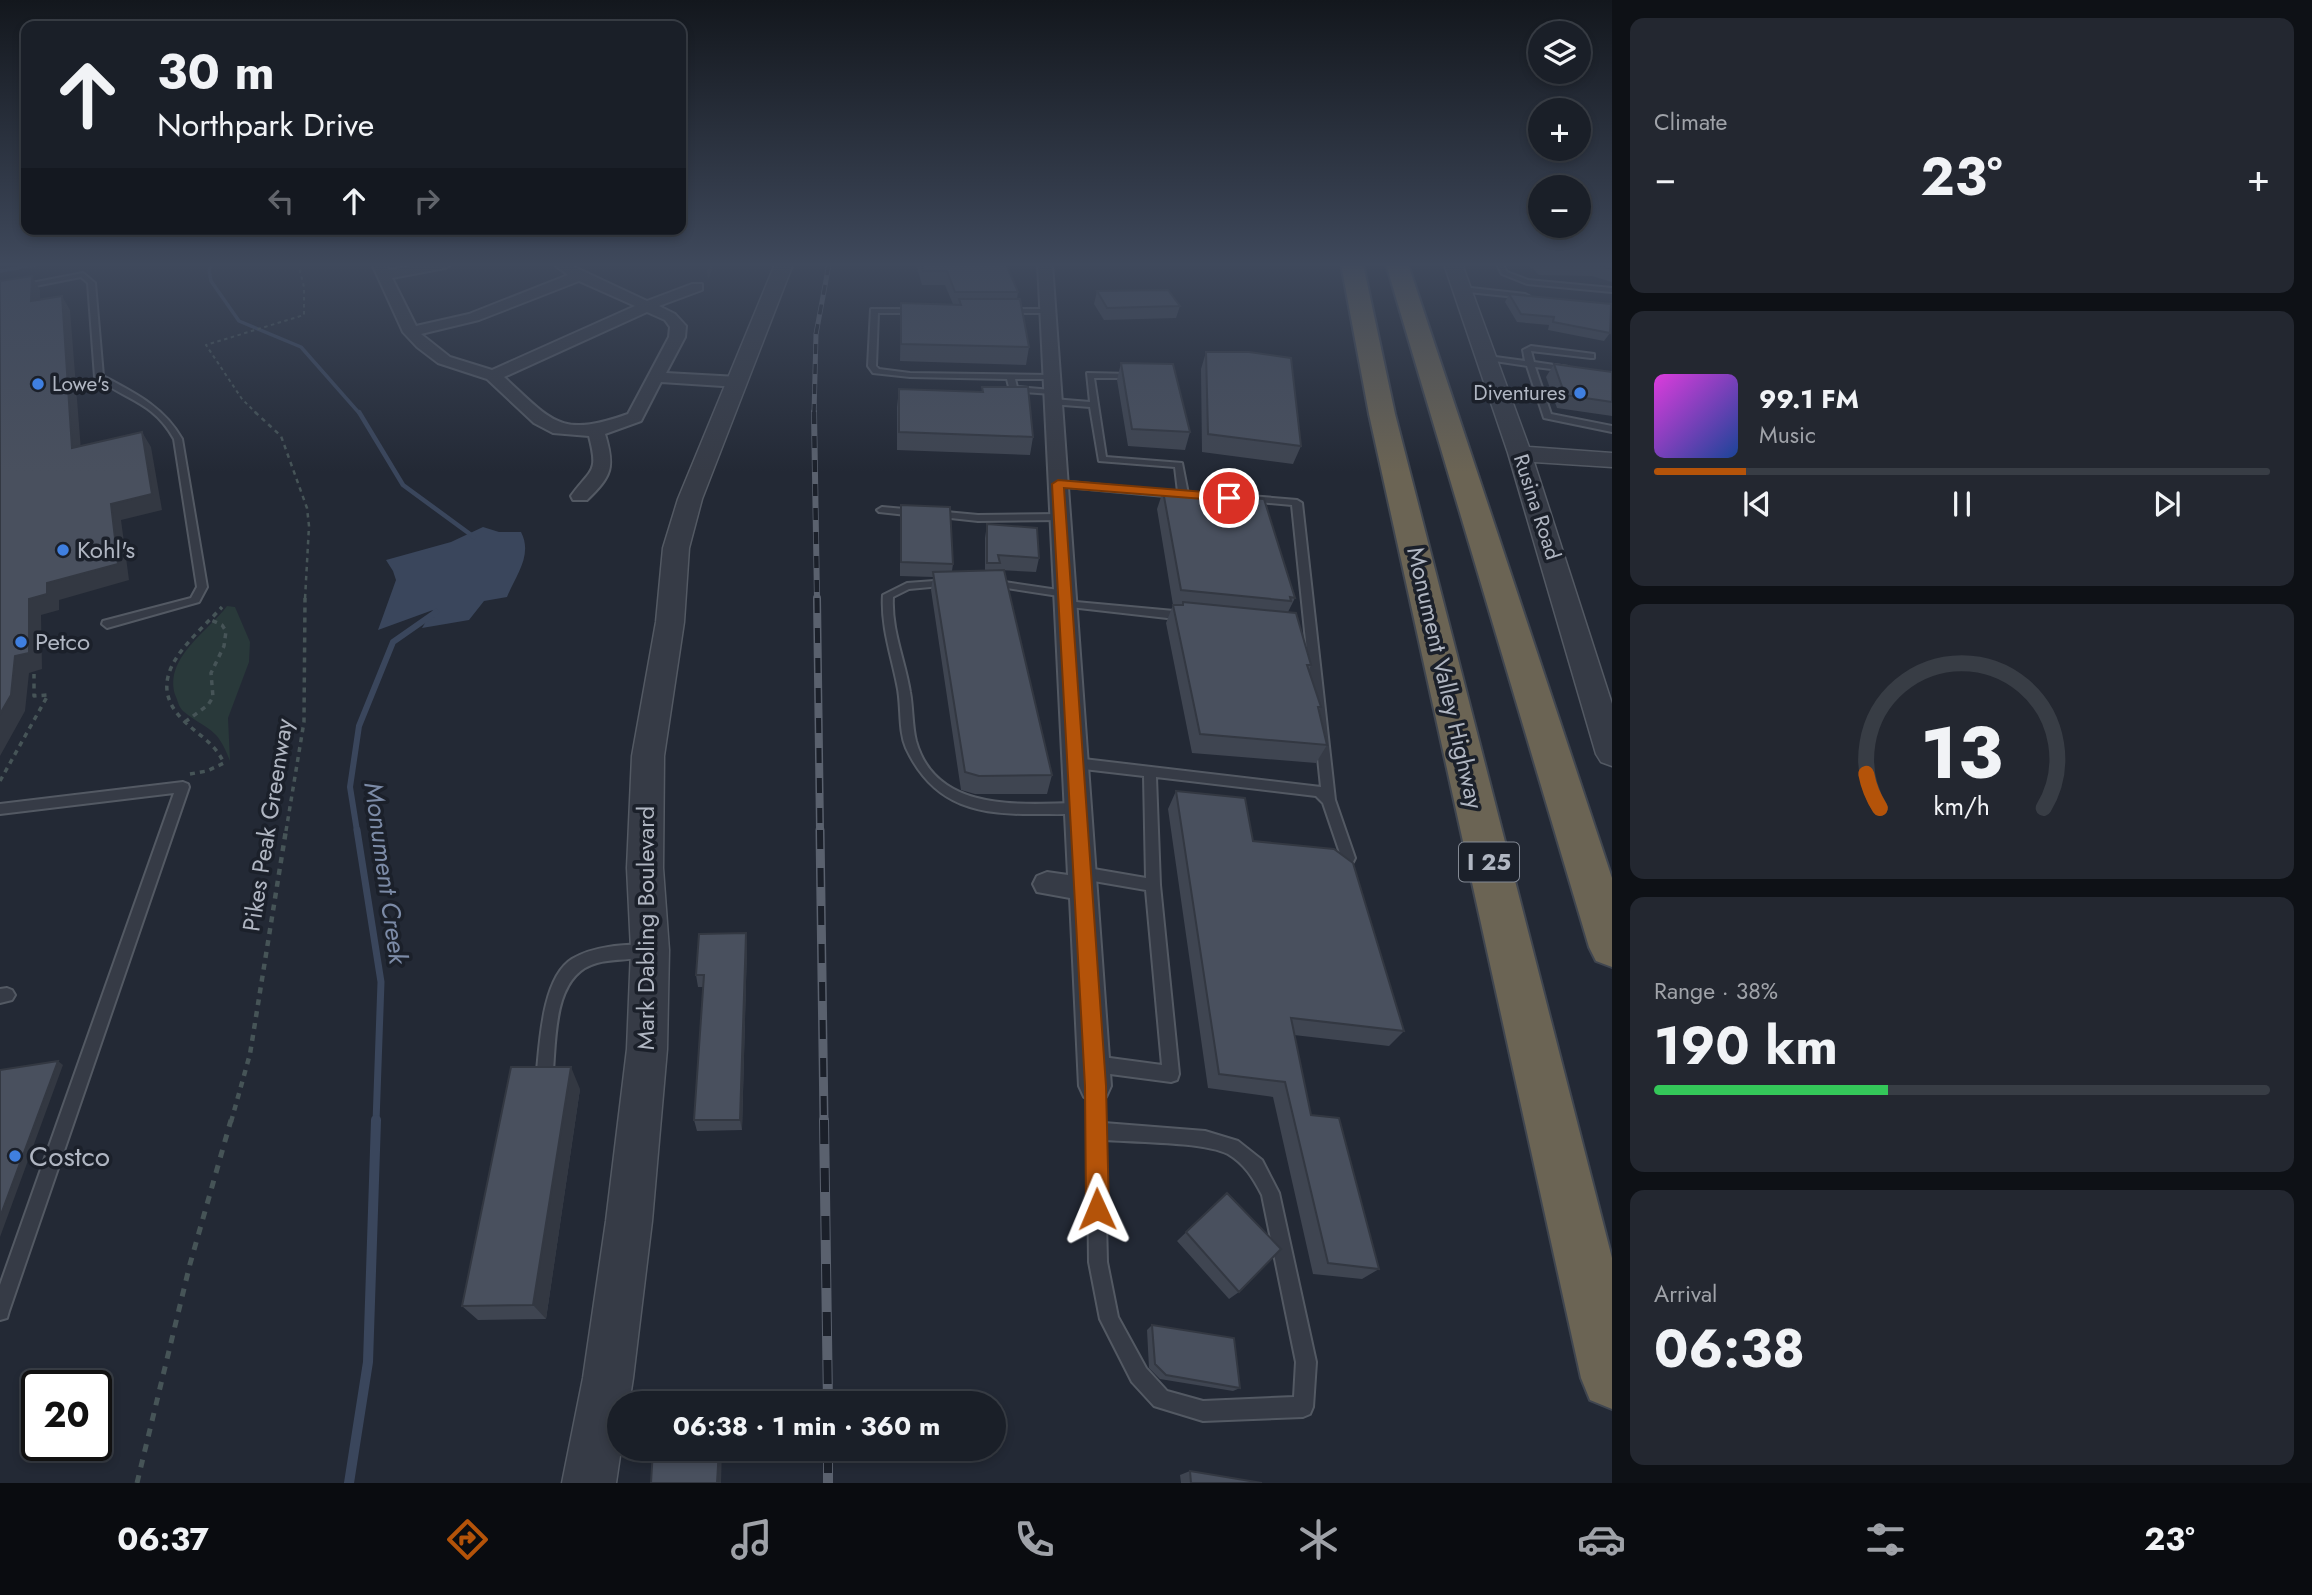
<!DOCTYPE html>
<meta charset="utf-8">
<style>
:root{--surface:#1a1f28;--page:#232730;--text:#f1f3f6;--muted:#9fa2a8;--line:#383d45;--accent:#b45309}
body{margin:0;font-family:Jost,sans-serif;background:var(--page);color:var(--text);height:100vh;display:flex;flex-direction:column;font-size:26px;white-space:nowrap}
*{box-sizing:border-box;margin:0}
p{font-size:23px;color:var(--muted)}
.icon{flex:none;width:38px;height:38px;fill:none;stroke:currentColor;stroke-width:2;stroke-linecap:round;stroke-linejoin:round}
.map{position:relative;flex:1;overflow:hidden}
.side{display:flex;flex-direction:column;gap:18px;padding:18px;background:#0e1116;width:700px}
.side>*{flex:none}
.banner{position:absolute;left:21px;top:21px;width:665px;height:214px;border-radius:14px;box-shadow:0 4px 10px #0003,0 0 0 2px var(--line);background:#1a1f28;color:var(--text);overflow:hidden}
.controls{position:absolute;left:1528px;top:21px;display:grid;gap:14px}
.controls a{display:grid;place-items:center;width:63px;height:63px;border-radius:50%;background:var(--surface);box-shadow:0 4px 10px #0003,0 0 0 2px var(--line);font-size:35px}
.speed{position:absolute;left:21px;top:1370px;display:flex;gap:14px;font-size:35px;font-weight:700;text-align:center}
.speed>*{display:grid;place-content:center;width:91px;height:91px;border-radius:50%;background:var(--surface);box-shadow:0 4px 10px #0003,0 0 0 2px var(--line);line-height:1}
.speed .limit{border:4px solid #111;border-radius:10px;background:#fff;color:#111}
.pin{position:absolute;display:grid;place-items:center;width:60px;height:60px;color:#fff;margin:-30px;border:4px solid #fff;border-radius:50%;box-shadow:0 2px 7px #0007}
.me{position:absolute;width:77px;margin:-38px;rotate:359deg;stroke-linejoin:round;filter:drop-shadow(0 0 5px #0008)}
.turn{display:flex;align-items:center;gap:24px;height:147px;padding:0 21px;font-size:32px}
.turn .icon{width:91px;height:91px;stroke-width:2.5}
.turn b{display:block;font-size:49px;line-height:60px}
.lanes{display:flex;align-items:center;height:66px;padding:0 21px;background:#0003;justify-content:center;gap:35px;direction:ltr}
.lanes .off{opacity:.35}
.big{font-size:52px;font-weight:700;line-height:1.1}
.side .tile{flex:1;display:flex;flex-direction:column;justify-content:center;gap:10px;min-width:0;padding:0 24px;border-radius:14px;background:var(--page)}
.side .dial{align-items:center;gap:0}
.dial svg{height:182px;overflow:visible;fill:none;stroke:var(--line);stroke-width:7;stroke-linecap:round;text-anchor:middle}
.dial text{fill:var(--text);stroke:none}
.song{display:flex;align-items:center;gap:21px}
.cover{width:84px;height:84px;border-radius:10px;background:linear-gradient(135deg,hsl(300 70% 55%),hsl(220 70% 35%))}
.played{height:7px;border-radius:4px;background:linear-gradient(90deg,var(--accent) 15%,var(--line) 15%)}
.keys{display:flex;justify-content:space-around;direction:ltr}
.heat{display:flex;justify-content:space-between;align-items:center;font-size:38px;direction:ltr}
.charge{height:10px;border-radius:5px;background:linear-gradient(90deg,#34c759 38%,var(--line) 0)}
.trip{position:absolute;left:607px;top:1391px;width:399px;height:70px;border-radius:35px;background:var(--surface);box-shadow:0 4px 10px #0003,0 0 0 2px var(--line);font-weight:700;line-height:70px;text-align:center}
.tab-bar{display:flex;height:112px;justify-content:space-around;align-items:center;background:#0a0c10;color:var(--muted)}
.tab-bar .icon{width:49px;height:49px}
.tab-bar .current{color:var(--accent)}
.tab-bar b{font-size:32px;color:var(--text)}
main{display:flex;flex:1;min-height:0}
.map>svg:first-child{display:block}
.green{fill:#29393a}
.water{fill:#3a465c}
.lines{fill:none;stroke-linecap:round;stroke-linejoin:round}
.stream-far4{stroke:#3a465c;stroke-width:3.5}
.stream-far3{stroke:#3a465c;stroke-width:4.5}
.stream-far2{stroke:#3a465c;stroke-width:6}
.stream-far1{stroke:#3a465c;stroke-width:7}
.stream{stroke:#3a465c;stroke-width:10}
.service-casing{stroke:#535963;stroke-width:4}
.minor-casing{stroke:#535963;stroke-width:4}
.tertiary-casing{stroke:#535963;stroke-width:3}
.motorway-casing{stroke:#404650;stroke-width:4}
.path-far4{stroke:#465457;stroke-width:2;stroke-dasharray:3.5 3.5;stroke-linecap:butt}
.path-far3{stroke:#465457;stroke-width:2.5;stroke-dasharray:4.5 4.5;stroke-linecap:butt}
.path-far2{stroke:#465457;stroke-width:3.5;stroke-dasharray:5 5;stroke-linecap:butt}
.path-far1{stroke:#465457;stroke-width:4.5;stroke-dasharray:6 6;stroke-linecap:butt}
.path{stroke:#465457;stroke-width:5;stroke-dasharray:8 8;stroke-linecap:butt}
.service{fill:#363b46;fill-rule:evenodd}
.minor{fill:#363b46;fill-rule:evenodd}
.tertiary{fill:#363b46;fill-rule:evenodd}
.motorway{fill:#6b6454;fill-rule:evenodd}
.rail-far4-casing{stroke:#5a616e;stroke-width:5}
.rail-far3-casing{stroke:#5a616e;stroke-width:6}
.rail-far2-casing{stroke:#5a616e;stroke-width:8}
.rail-far1-casing{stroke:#5a616e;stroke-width:9}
.rail-casing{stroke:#5a616e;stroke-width:10}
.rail-far4{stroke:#1b202a;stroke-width:3.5;stroke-dasharray:10;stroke-linecap:butt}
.rail-far3{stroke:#1b202a;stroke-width:4.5;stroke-dasharray:12;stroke-linecap:butt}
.rail-far2{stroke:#1b202a;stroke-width:5;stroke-dasharray:15;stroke-linecap:butt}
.rail-far1{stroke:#1b202a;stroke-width:6;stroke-dasharray:19;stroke-linecap:butt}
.rail{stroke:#1b202a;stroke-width:8;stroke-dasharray:24;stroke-linecap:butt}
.wall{fill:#3f4551}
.shaded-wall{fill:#333842}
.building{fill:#49505e;stroke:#333842;stroke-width:2}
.route{fill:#b45309;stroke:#753606;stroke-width:2}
.shop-dot{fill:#3f7fe0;stroke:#1b202a;stroke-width:2.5}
.labels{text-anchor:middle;stroke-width:7;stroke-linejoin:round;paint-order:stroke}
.far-poi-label{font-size:21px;fill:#b0b6c2;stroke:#1b202a;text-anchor:start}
.far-street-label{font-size:21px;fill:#b0b6c2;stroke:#1b202a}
.shield{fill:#1b202a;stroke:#838994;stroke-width:2}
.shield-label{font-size:23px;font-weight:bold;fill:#b0b6c2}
.poi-label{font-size:24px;fill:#b0b6c2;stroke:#1b202a;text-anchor:start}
.street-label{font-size:24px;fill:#b0b6c2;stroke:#1b202a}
.water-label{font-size:26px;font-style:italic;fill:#7c8ba7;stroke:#1b202a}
.near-poi-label{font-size:28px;fill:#b0b6c2;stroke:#1b202a;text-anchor:start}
</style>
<main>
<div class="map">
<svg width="1612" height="1483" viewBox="0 0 1612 1483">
<rect width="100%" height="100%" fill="#232935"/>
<path class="green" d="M227,606L235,607L250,642L249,662L228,718L230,761C217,726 209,732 183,711C179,707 178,702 176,697C162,659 208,632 227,606Z"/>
<path class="water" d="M483,527L499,532H521C533,555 516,575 507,597L484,601L469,620L422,628L433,610L378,630L396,580L393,571L386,560L451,542Z"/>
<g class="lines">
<path class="stream-far4" d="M214,264L209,270L211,281L239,321L301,347L360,414
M0,271L39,264"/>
<path class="stream-far3" d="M359,412L403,485L474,537"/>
<path class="stream-far2" d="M357,831L350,787L359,726L393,642L436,612"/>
<path class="stream-far1" d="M357,830L381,982L376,1122"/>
<path class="stream" d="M349,1483L368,1362L376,1120"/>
<g class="service-casing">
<path id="service" d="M1497,264H1503L1507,272L1528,280L1612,288V292L1527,284L1502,274Z
M83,273L95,283L103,376C135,393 164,407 182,439L207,587L199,602L107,628L102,624L103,621L191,598L197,587L174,439C153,401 125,400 95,377L88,283L81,277L0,293V289Z
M1462,287L1525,294L1529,296L1525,298L1459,291L1458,289Z
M871,309H918L922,311L918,313H878L876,366L879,369L910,373L1052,375H1055V379H1015L1017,387L1052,390L1056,392L1052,394L1010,391L1007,379L910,377L873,373L868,366Z
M1003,309H1048L1052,311L1048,313H1003Z
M1531,346L1594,354V358H1591L1531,351L1534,362L1568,367L1572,369L1568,371L1535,367L1551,414L1612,426V432L1544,418L1527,366L1488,360L1484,358L1488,356L1525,361L1523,350Z
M1087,373L1132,374L1136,376L1132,378H1094L1106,457L1182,463L1188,494L1186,496L1176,497L1055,486L1053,484L1058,481L1178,492L1175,467L1099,461L1090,407L1050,404L1049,402L1053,399L1090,402Z
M1250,496L1297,500L1302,503L1335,800L1355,858L1353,862L1348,864L1343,862L1323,803L1316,796L1156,777L1160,885L1179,1074L1177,1080L1171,1082L1095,1072L1089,1069L1087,1064L1089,1059L1095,1056L1162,1065L1146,890L1082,879L1077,877L1075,873L1077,869L1082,867L1146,878L1144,776L1075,768L1071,766L1069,763L1071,760L1075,758L1321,787L1292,505L1247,501V497Z
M882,507L916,510L921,513L916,516L879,512L877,510Z
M935,511L978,515L1060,514L1065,517L1060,520L978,521L932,516L930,514Z
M948,580L952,581V585L909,589L893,597C891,630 905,660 910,692C913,708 912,725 916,741C936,813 1020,804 1078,803L1083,804L1085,808L1083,812C1070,815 1054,814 1040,814C980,815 934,808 906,748C898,729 902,705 897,684C891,654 881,626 883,595L907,583Z
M991,580L1065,591L1070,594L1065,597L987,585V581Z
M1065,601L1185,612L1190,616L1185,620L1061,606L1060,604L1061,602Z
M183,782L188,784L189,787L9,1311L7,1318L0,1320V1285L174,793L0,814V804Z
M646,944L651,945L653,950L651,955C635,961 615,958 597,963C554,974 556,1035 553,1071L551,1076L545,1079L539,1076L537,1071C540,1040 543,977 572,959C593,946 622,945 646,944Z
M7,988L12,990L15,995L12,1000L0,1003V989Z
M1095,1078L1101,1080L1103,1086L1104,1123L1205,1131L1238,1141L1262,1160L1279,1193L1316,1362L1313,1407L1310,1414L1303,1417L1203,1421L1154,1406L1132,1382L1100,1319L1089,1262L1087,1086L1089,1080ZM1104,1140C1133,1142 1205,1142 1228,1154C1245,1164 1253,1178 1262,1195L1296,1362L1294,1397L1203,1401L1167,1391L1146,1368L1118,1317L1107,1262Z"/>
</g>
<g class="minor-casing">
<path id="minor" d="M372,264H386L389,270L422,264H452L445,268L392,278L416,326L469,314L568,275L553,264H568L647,301L692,284H702V290L659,306L675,314L686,326L685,337L666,373L738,377L746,382L738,387L661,382L641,421L605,434C615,467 612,476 587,500H573L571,496C591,468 599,474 589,436L553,433L534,423L487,379L438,363L417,347L403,332ZM579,281L635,306L492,370L450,357L421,334L479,320ZM647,312L665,320L670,327L669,337L628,414C560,438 553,422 504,377Z
M1038,264H1052L1111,1086L1106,1097L1095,1102L1084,1097L1079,1086L1070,898L1037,892L1033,884L1037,876L1047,872L1068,875Z"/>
</g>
<g class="tertiary-casing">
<path id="tertiary" d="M775,264H793L702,499L689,548L684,622L664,756L663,868L669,950L667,1049L652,1221L633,1378L629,1404H620L621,1449L616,1483H562L583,1378L606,1221L627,1049L631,950L627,868L632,756L656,622L663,548L678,499Z
M1444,264H1462L1529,447L1612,453V467L1534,462L1612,704V766L1601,762L1596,754L1508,453Z"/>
</g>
<g class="motorway-casing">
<path id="motorway" d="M1341,264H1363L1395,414L1612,1258V1409L1590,1400L1581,1378L1369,414Z
M1386,264H1408L1612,878V967L1596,961L1589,947Z"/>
</g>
<path class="path-far4" d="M257,414L242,399L206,345L304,315V287L298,264"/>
<path class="path-far3" d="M255,412L281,436L307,508L309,526L305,599"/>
<path class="path-far2" d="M185,722L208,705L213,697L211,673L224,646L226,631L222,625L211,620
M190,774L207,771L224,763C214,742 198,735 183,720C140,677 193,639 222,607
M0,781L48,695L34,696V674
M286,831L304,722L305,598"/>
<path class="path-far1" d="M231,1122L250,1054L286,830"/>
<path class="path" d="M137,1483L190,1264L231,1120"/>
<use href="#service" class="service"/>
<use href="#minor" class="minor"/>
<use href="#tertiary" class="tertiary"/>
<use href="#motorway" class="motorway"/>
<g class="rail-far4-casing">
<path id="rail-far4" d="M814,414L816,334L829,264"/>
</g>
<g class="rail-far3-casing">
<path id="rail-far3" d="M814,412L817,599"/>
</g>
<g class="rail-far2-casing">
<path id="rail-far2" d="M817,598L820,831"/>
</g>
<g class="rail-far1-casing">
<path id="rail-far1" d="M820,830L824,1122"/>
</g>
<g class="rail-casing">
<path id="rail" d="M824,1120L828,1404
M828,1449V1483"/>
</g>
<use href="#rail-far4" class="rail-far4"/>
<use href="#rail-far3" class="rail-far3"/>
<use href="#rail-far2" class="rail-far2"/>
<use href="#rail-far1" class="rail-far1"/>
<use href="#rail" class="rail"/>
</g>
<path class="wall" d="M916,264H1006L1018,292L1017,299L1029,347L1026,365L900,361L901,303L953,304L945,285H922Z
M1528,264H1612V282L1592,276L1539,275Z
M1097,291L1180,306L1176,318L1104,320L1094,304Z
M1509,294L1610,333L1604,341L1548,330L1549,325L1517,322L1505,302Z
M1206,352L1301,446L1293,464L1202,452L1201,369Z
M1121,363L1190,432L1185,450L1128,446L1117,380Z
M1554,364L1612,372V416L1557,408L1546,377Z
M982,387L1033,437L1030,455L897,450V407L899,389L982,392Z
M1163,491L1295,598L1288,612L1311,665L1309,670L1321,707L1319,710L1327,745L1316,763L1192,753L1166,623L1173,605L1157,509Z
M901,505L953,564L952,571H985V538L987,524L1039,558L1036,572L999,570L1052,775L1047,794H975L961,790L931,590L933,577L900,576V519Z
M1176,791L1253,841L1404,1031L1389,1046L1294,1035L1311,1115L1379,1269L1362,1279L1313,1274L1273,1097L1208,1088L1168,809Z
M746,933L747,946L742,1130L697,1131L694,1120L703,987H698L696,975Z
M580,1089L546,1319L478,1320L462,1306Z
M1227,1193L1239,1292L1229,1299L1177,1241Z
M1152,1325L1240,1388L1233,1391L1160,1379L1149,1368L1147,1330Z
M1190,1471L1262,1483H1181L1180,1475Z"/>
<path class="shaded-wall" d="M711,264H715L708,279L707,271Z
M32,276L40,290V315L31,301Z
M62,296L70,310L82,463L72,448Z
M142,432L151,447L162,510L121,520L129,580L59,600V610L41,615L42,669L29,673L25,711L0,756V714L15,656L29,599L47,583L111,504Z
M746,933L747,946L742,1130L740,1120Z
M58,1061L63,1065L0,1237V1217Z
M571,1067L580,1089L546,1319L533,1305Z
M719,1449H722L721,1483H717Z"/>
<path class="building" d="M921,264H1006L1018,292H955L947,271H923Z
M1559,264H1612V269L1599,265Z
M32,276L31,301L62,296L72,448L142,432L152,494L111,504L118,564L47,583V594L29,599V653L15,656L11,695L0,714V281Z
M1168,290L1180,306L1107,308L1097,291Z
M1509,294L1611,304L1610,333L1553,322L1554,317L1521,314Z
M959,299H1020L1029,347L901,344V303L961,305Z
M1206,352H1249L1291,358L1301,446L1208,434Z
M1121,363L1173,364L1190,432L1132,429Z
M1554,364L1612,372V402L1565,395Z
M982,387H1028L1033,437L899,432V389L983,392Z
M1163,491L1264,499L1295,598L1290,597L1291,601L1181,590Z
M901,505L950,507L953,564L901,562Z
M987,524L1037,528L1039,558L998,555L1000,563H987Z
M1004,570L1052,775L979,776L965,772L933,572Z
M1183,602L1296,613L1311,665H1307L1321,707H1318L1327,745L1200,734L1173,605H1183Z
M1176,791L1245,798L1253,841L1334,849L1353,863L1404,1031L1291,1018L1311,1115L1339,1118L1379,1269L1328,1263L1285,1082L1219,1074Z
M746,933L740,1120H694L704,975H696L699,934Z
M58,1061L0,1217V1070Z
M511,1067H571L533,1305L462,1306Z
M1227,1193L1281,1249L1239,1292L1186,1232Z
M1152,1325L1234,1338L1240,1388L1166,1375L1155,1364Z
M653,1449H719L717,1483H651Z
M1190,1471L1262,1483H1191Z"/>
<linearGradient id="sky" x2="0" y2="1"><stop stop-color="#13171d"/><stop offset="0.56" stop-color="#3f495c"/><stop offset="1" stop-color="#3f495c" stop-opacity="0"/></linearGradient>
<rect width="1612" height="472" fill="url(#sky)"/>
<path class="route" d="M1058,480L1229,494L1235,498L1229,501L1064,488L1106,1086L1109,1209L1105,1218L1097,1221L1089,1218L1086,1209L1085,1086L1052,484Z"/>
<g class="shop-dot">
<circle cx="38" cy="384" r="7"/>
<circle cx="1580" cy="393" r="7"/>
<circle cx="63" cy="550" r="7"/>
<circle cx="21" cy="642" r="7"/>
<circle cx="15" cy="1156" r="7"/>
</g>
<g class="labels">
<g class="far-poi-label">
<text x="52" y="391">Lowe's</text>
<text x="1566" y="400" text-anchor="end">Diventures</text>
</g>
<g class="far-street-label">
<text transform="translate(1537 507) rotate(72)" y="7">Rusina Road</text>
</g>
<rect class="shield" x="1459" y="842.5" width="60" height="39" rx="5"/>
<g class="shield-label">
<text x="1489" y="870">I 25</text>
</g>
<g class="poi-label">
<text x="77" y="558">Kohl's</text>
<text x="35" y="650">Petco</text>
</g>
<g class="street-label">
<text transform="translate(1445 678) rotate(77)" y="8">Monument Valley Highway</text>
<text transform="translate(268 825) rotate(-81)" y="8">Pikes Peak Greenway</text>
<text transform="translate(646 928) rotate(-90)" y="8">Mark Dabling Boulevard</text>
</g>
<g class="water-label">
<text transform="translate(386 873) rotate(82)" y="9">Monument Creek</text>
</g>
<g class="near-poi-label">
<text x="29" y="1166">Costco</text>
</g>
</g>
</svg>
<div class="controls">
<a><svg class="icon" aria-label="layers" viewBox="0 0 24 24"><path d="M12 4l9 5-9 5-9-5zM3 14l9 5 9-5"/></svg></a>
<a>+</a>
<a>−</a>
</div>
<div class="speed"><div class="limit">20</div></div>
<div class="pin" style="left:1229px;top:498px;background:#d93025"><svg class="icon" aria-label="arrive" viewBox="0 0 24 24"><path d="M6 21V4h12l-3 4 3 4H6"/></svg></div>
<svg class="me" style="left:1097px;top:1209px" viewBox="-20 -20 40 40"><path d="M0-17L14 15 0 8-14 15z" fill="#b45309" stroke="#fff" stroke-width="4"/></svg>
<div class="trip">06:38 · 1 min · 360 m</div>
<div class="banner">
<div class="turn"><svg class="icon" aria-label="ahead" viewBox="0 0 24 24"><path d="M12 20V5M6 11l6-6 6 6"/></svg><div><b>30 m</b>Northpark Drive</div></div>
<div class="lanes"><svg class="icon off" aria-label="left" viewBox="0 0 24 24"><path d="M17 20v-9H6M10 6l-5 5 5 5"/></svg><svg class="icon" aria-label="ahead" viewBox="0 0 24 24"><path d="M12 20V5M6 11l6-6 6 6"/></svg><svg class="icon off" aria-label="right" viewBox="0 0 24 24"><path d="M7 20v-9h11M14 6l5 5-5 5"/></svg></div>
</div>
</div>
<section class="side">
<div class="tile"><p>Climate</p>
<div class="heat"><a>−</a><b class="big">23°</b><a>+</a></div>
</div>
<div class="tile">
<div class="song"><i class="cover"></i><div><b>99.1 FM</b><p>Music</p></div></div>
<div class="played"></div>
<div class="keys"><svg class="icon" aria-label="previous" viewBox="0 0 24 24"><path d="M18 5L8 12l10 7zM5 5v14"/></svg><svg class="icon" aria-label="pause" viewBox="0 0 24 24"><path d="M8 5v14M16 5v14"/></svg><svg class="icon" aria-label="next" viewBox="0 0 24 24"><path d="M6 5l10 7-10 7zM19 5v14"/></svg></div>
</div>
<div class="tile dial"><svg viewBox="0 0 100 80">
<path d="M14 69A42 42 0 1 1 86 69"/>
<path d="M14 69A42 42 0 0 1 8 54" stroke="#b45309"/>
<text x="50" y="56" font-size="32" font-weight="700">13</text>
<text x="50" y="72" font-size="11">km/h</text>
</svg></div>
<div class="tile"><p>Range · 38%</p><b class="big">190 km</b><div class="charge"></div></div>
<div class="tile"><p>Arrival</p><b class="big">06:38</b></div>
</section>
</main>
<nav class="tab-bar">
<b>06:37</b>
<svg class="icon current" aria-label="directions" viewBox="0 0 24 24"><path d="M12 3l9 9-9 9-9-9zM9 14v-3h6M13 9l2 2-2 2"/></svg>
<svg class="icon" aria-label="music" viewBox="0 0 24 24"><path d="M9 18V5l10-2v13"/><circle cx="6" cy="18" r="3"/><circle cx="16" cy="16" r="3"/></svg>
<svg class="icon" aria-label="phone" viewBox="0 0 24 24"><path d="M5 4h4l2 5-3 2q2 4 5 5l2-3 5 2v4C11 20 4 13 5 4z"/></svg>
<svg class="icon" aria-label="climate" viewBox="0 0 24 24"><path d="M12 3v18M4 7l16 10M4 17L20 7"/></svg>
<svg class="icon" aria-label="car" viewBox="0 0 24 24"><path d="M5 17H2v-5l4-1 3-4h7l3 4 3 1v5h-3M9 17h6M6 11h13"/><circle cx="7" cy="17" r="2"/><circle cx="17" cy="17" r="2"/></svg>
<svg class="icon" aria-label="filters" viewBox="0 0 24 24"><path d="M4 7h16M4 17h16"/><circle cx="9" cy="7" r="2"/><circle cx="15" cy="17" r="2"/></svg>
<b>23°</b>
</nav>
